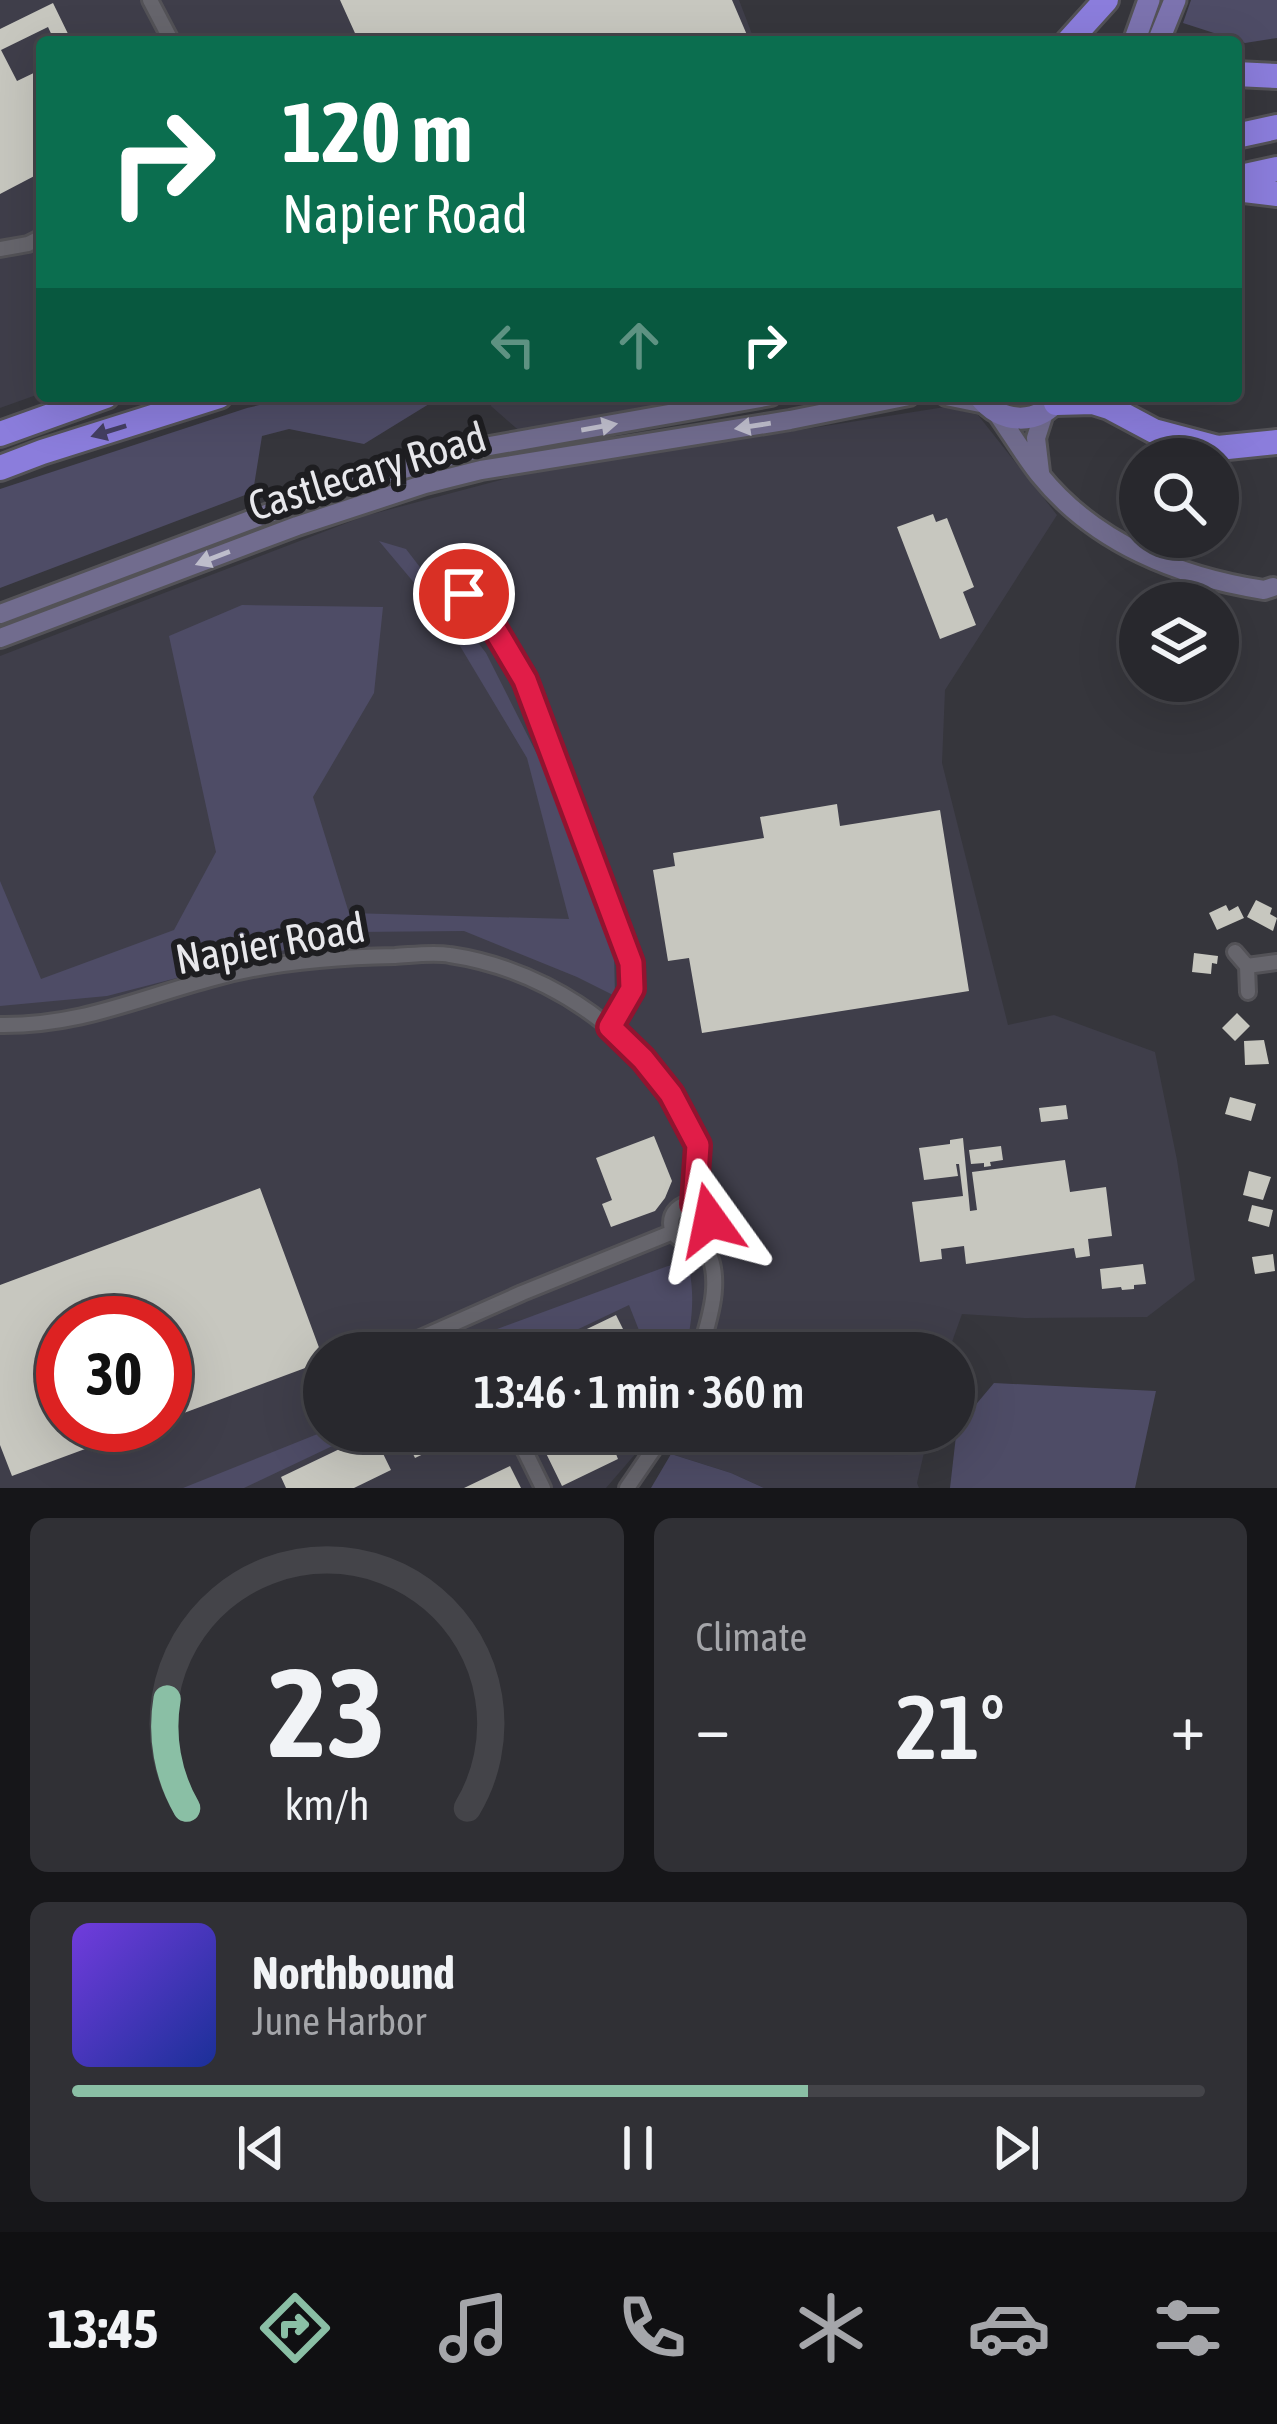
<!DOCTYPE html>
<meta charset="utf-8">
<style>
:root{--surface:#28282d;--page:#303035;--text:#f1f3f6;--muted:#a5a6aa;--line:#444449;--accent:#8abfa5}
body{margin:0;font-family:"Asap Condensed",sans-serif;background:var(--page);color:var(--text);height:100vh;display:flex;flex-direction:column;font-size:45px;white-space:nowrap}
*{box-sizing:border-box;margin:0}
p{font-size:39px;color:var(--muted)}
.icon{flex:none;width:66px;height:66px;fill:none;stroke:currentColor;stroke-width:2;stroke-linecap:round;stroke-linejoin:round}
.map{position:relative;height:1488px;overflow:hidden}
.drawer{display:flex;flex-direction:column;gap:30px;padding:30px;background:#161619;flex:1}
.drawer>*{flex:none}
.guide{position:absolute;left:36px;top:36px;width:1206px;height:366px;border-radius:12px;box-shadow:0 12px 48px #0002,0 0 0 3px var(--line);background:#0b6e4f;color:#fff;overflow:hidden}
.buttons{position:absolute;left:1119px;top:438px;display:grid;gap:24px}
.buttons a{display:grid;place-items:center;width:120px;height:120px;border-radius:50%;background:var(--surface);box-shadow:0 12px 48px #0002,0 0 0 3px var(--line);font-size:60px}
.speed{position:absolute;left:36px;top:1296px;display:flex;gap:24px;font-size:60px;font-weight:700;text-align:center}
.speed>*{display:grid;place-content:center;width:156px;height:156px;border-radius:50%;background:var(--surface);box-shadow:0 12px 48px #0002,0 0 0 3px var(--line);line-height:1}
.speed .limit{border:18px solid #d22;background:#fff;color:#111}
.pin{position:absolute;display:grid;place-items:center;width:102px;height:102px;color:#fff;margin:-51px;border:6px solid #fff;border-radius:50%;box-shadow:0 3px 12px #0007}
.me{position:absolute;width:132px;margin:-66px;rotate:348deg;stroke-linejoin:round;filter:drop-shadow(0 0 9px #0008)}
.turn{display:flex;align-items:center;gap:42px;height:252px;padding:0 48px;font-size:54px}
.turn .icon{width:156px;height:156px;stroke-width:2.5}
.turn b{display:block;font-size:84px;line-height:102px}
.lanes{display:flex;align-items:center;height:114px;padding:0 48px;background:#0003;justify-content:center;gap:60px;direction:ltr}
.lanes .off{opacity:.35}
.big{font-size:90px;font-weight:600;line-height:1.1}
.drawer .card{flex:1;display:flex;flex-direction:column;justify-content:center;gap:18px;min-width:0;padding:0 42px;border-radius:18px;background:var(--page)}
.drawer .dial{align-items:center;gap:0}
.dial svg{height:312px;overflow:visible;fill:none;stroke:var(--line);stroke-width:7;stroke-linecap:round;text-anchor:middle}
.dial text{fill:var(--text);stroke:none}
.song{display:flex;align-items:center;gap:36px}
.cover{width:144px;height:144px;border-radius:18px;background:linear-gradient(135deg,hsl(260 70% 55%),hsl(230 70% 35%))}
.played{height:12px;border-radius:6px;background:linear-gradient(90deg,var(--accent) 65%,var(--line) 65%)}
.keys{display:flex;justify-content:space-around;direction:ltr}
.heat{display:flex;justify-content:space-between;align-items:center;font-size:66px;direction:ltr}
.drawer .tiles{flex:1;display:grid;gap:30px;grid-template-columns:1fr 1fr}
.card:last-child{grid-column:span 2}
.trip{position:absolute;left:303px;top:1332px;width:672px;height:120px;border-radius:60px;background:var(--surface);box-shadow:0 12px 48px #0002,0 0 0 3px var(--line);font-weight:600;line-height:120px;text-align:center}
.dock{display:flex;height:192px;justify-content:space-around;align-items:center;background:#101012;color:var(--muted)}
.dock .icon{width:84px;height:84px}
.dock .current{color:var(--accent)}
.dock b{font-size:54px;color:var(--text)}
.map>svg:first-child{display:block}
.built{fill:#3f3e4a;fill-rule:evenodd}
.green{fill:#4e4c66}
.building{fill:#c7c7bf}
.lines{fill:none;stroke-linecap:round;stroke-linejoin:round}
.street-casing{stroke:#535257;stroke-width:20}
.secondary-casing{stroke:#535257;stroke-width:24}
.primary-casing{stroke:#535257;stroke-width:27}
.highway-casing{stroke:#535257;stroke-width:30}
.street{stroke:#66656c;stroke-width:14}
.secondary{stroke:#716c8e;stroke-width:18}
.primary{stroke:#7c73af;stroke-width:21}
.highway{stroke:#8b7ddc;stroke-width:24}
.oneway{fill:#bebdcb}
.oneway2{fill:#443f62}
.route-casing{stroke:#92132f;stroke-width:30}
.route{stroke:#e11d48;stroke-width:21}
.labels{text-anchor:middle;stroke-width:12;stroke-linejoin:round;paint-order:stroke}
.street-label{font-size:42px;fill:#e8e8ec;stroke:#1e1e21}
</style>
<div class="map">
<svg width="1277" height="1488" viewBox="0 0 1277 1488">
<rect width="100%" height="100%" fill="#36363c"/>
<path class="built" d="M0,0H739L755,42H42V393L0,408Z
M494,396H734L523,434L491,406Z
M945,407L978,415L1057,515L945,690L942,763L1008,1025L1054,1015L1155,1052L1177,1160L1195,1280L1147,1317L1025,1318L962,1314L948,1353H324V1431H929L917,1483L919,1488H764L731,1473L643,1445L606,1488H0V656L365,516L523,474ZM63,1323H165V1425H63Z"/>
<path class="green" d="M1191,0H1277V38L1245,43L1183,23Z
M298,396H442L364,444L289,429L262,436L253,492L0,588V489L247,408Z
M379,541L406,549L486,653L546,772L614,952L615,996L577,977L464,931L355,932L107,996L0,1006V881L41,979L174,930L216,852L169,636L242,605L383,607L374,693L313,797L349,913L569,919L527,758L442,616Z
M688,1263C695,1292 693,1324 684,1353H648L629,1305L528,1353H432L668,1266Z
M994,1383L1156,1391L1135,1488H950L957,1427Z
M325,1431H364L244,1488H183Z
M671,1454L731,1473L764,1488H651Z"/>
<path class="building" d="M340,0H732L750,42H359Z
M53,3L72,42H55L48,27L1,50L17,81L42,69V172L0,194V29Z
M933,514L936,522L947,518L974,587L963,592L976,625L940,639L897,527Z
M837,804L840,826L940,810L969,991L702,1033L689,958L668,961L653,870L675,866L673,853L764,838L760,817Z
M1256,900L1272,908L1270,914L1277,918L1273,931L1247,917Z
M1226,905L1229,911L1238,906L1244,918L1217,930L1209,913Z
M1194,953L1218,956L1217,964L1212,963L1211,974L1192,972Z
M1237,1013L1250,1026L1235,1041L1222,1028Z
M1264,1040L1269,1064L1245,1065L1244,1041Z
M1230,1097L1256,1104L1251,1121L1225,1114Z
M1066,1105L1068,1119L1041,1122L1039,1108Z
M654,1136L672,1181L665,1198L655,1211L611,1227L602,1204L612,1200L596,1158Z
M963,1138L970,1211L977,1210L972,1172L1065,1160L1070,1192L1106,1187L1112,1236L1088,1239L1090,1256L1076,1258L1074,1248L966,1264L964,1246L941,1249L942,1259L920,1262L912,1202L963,1196L959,1164H956L958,1176L924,1180L919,1148L950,1144V1140Z
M1001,1146L1003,1160L990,1162L991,1166L984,1167V1163L971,1164L969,1150Z
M1249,1171L1271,1177L1263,1200L1243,1195Z
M260,1188L324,1361L165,1420V1323H63V1425H150L12,1476L0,1445V1285Z
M1252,1205L1273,1210L1269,1227L1248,1221Z
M1273,1254L1275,1271L1255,1274L1252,1257Z
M1143,1264L1146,1284L1134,1285V1289L1122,1290L1121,1287L1102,1289L1100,1269Z
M616,1315L635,1353H537Z
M402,1431H472L415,1458Z
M583,1431H605L609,1439L616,1435L623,1450L616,1454L618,1459L562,1486L541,1443L565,1432L568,1438Z
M373,1433L391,1470L354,1488H286L281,1477Z
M510,1466L521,1488H464Z"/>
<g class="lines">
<g class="street-casing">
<path id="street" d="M150,0L172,42
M0,249L28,244L42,237
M464,594L490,621L525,680L631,963L632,989L610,1027
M1235,952L1247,966L1248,992
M1247,966L1277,962
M0,1025C81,1026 138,998 214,978C272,962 335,957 395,956C413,955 433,952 450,955C517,965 579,997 628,1044C651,1066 693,1117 699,1149C702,1166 696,1187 694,1204
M671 1223a19 19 0 1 1 38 0a19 19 0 1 1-38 0Z
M699,1240C727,1268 710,1319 699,1353
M387,1353L522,1293L673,1232
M515,1431L543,1488
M627,1488L666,1431"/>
</g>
<g class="secondary-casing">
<path id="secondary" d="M946,396L985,404
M997,413C1011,433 1024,455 1039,474C1094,543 1179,577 1264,590L1273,587
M1040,472L1036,438L1044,413
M0,614L338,487L484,447L771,396
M0,638L297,526L425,484L481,470L790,420L909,396"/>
</g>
<g class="primary-casing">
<path id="primary" d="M1134,42L1149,0
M1158,42L1175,0
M979,396C1002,425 1038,426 1061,396"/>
</g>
<g class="highway-casing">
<path id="highway" d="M1068,42L1106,0
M1236,74L1277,76
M1236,136L1277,127
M1236,178L1277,169
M1236,189L1277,194
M1099,396L1109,407L1154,431L1218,448L1277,442
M1056,403L1093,402L1109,407
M0,434L106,396
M0,468L42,452L219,396"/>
</g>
<use href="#street" class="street"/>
<use href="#secondary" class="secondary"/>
<use href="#primary" class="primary"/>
<use href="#highway" class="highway"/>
</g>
<defs><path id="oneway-solid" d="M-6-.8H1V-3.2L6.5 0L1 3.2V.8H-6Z" transform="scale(3)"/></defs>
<g class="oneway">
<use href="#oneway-solid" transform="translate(753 426) rotate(171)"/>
<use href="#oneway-solid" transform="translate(599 427) rotate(-10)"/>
<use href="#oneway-solid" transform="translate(213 558) rotate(159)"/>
</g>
<use class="oneway2" href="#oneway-solid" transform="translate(109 431) rotate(163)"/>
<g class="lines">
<g class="route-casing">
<path id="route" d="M464,594L490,621L525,680L631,963L632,989L610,1027L643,1059L671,1094L698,1145L694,1204L704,1209L710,1220"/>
</g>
<use href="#route" class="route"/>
</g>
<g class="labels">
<g class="street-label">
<text transform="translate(367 471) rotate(-17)" y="15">Castlecary Road</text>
<text transform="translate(270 943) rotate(-10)" y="15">Napier Road</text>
</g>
</g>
</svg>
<div class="buttons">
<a><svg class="icon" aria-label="search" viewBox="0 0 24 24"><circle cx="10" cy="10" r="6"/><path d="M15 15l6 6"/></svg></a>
<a><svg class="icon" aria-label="layers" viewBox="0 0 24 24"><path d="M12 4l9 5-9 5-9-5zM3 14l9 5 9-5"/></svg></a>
</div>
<div class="speed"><div class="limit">30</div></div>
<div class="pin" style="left:464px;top:594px;background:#d93025"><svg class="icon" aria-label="arrive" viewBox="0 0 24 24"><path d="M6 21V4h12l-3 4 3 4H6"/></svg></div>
<svg class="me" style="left:710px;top:1220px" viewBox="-20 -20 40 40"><path d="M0-17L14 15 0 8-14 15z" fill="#e11d48" stroke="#fff" stroke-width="4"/></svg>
<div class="trip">13:46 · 1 min · 360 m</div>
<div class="guide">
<div class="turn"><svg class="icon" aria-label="right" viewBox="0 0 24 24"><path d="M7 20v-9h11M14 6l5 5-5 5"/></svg><div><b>120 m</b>Napier Road</div></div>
<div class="lanes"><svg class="icon off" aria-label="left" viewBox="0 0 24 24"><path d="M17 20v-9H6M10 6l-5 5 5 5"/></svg><svg class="icon off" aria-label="ahead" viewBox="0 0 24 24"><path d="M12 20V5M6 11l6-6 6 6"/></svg><svg class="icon" aria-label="right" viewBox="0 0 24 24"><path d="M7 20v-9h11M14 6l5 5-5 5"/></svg></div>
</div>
</div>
<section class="drawer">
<div class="tiles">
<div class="card dial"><svg viewBox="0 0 100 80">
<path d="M14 69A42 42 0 1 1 86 69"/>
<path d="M14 69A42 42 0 0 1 9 41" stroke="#8abfa5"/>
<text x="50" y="56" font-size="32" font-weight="700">23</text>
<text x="50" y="72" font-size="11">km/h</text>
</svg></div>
<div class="card"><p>Climate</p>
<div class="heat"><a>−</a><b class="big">21°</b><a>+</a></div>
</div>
<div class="card">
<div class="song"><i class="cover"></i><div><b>Northbound</b><p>June Harbor</p></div></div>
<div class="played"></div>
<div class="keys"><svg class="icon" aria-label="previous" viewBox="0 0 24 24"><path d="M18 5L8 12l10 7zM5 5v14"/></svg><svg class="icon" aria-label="pause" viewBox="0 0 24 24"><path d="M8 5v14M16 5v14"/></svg><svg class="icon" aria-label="next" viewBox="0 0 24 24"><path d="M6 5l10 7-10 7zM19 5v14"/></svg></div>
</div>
</div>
</section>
<nav class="dock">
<b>13:45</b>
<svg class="icon current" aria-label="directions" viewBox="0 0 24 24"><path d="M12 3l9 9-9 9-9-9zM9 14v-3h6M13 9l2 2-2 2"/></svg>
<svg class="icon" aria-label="music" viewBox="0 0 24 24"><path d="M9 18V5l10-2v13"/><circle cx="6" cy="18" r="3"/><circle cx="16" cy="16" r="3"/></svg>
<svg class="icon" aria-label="phone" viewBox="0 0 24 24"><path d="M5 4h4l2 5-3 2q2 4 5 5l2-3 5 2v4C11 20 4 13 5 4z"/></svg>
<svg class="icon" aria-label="climate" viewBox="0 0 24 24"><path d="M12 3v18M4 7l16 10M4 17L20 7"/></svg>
<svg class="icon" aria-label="car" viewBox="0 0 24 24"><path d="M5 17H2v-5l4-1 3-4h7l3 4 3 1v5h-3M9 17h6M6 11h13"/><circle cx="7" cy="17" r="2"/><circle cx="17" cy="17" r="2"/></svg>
<svg class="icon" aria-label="filters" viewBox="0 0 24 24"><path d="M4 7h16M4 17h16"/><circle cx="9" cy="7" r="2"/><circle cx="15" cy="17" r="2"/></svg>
</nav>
